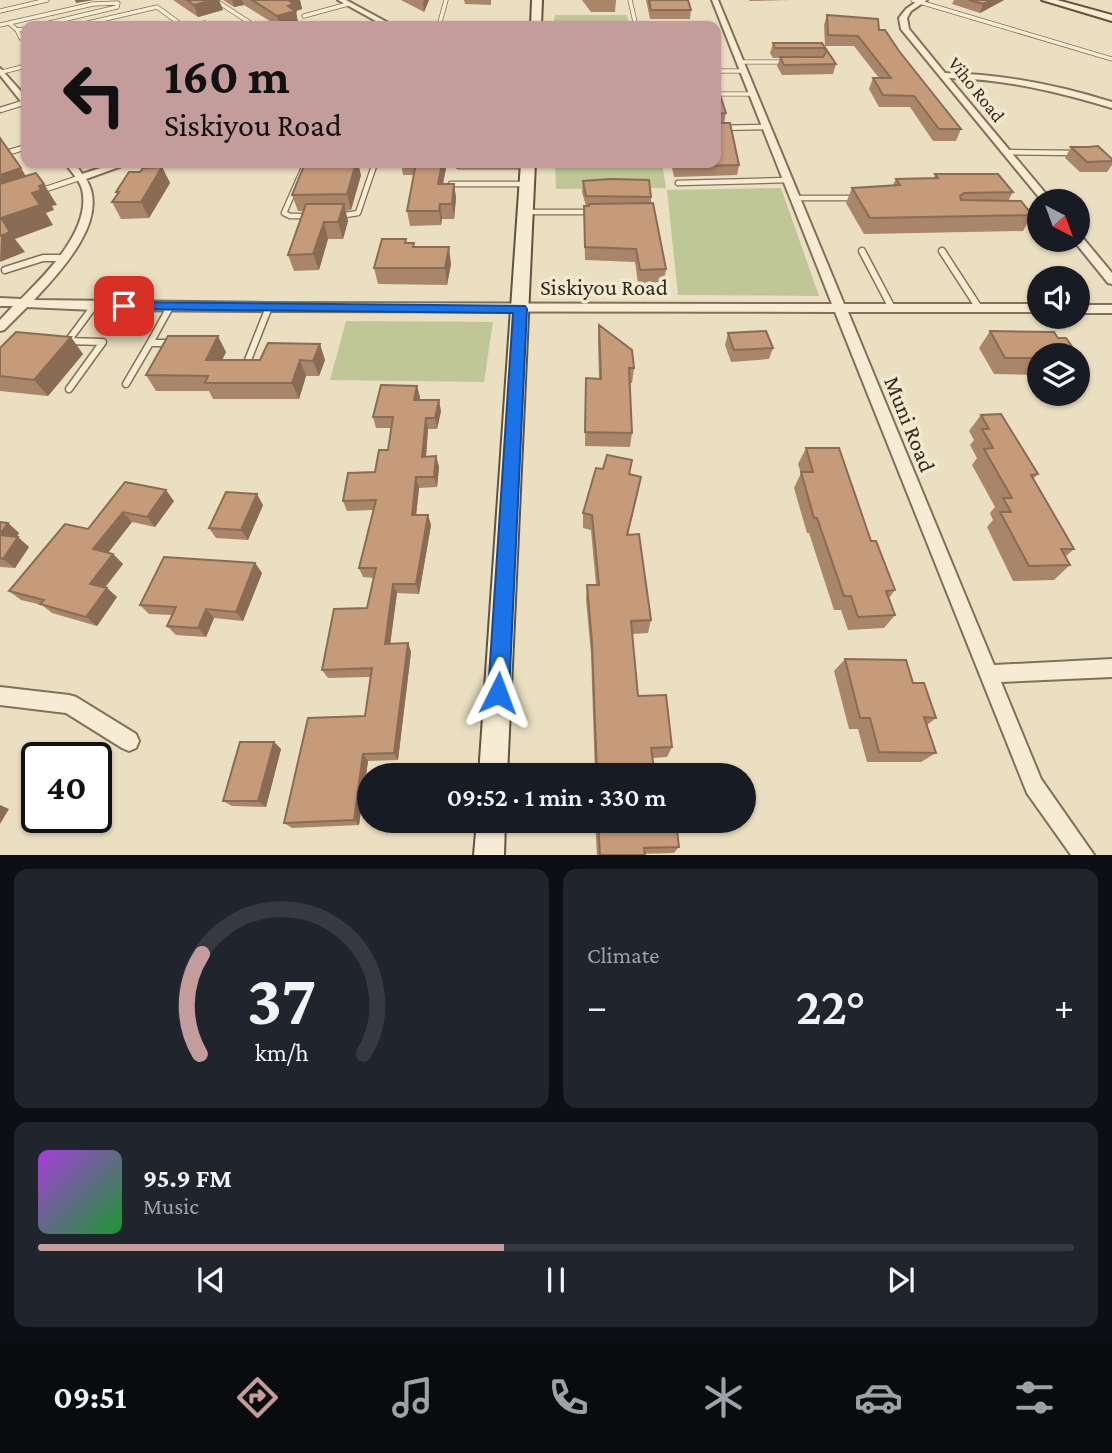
<!DOCTYPE html>
<meta charset="utf-8">
<style>
:root{--surface:#171b24;--page:#20242c;--text:#f1f3f6;--muted:#9ea1a6;--line:#363941;--accent:#c49c9c}
body{margin:0;font-family:"Crimson Pro",serif;background:var(--page);color:var(--text);height:100vh;display:flex;flex-direction:column;font-size:26px;white-space:nowrap}
*{box-sizing:border-box;margin:0}
p{font-size:23px;color:var(--muted)}
.icon{flex:none;width:38px;height:38px;fill:none;stroke:currentColor;stroke-width:2;stroke-linecap:round;stroke-linejoin:round}
.map{position:relative;height:855px;overflow:hidden}
.side{display:flex;flex-direction:column;gap:14px;padding:14px;background:#0d0f14;flex:1}
.side>*{flex:none}
.banner{position:absolute;left:21px;top:21px;width:700px;height:147px;border-radius:14px;box-shadow:0 2px 5px #0004;background:#c49c9c;color:#111;overflow:hidden}
.needle{width:46px;rotate:139deg}
.controls{position:absolute;left:1027px;top:189px;display:grid;gap:14px}
.controls a{display:grid;place-items:center;width:63px;height:63px;border-radius:50%;background:var(--surface);box-shadow:0 2px 5px #0004;font-size:35px}
.speed{position:absolute;left:21px;top:742px;display:flex;gap:14px;font-size:35px;font-weight:700;text-align:center}
.speed>*{display:grid;place-content:center;width:91px;height:91px;border-radius:50%;background:var(--surface);box-shadow:0 2px 5px #0004;line-height:1}
.speed .limit{border:4px solid #111;border-radius:10px;background:#fff;color:#111}
.pin{position:absolute;display:grid;place-items:center;width:60px;height:60px;color:#fff;margin:-30px;border-radius:14px;box-shadow:0 4px 10px #0006}
.me{position:absolute;width:77px;margin:-38px;rotate:3deg;stroke-linejoin:round;filter:drop-shadow(0 0 5px #0008)}
.turn{display:flex;align-items:center;gap:24px;height:147px;padding:0 28px;font-size:32px}
.turn .icon{width:91px;height:91px;stroke-width:2.5}
.turn b{display:block;font-size:49px;line-height:60px}
.big{font-size:52px;font-weight:600;line-height:1.1}
.side .widget{flex:1;display:flex;flex-direction:column;justify-content:center;gap:10px;min-width:0;padding:0 24px;border-radius:14px;background:var(--page)}
.side .dial{align-items:center;gap:0}
.dial svg{height:182px;overflow:visible;fill:none;stroke:var(--line);stroke-width:7;stroke-linecap:round;text-anchor:middle}
.dial text{fill:var(--text);stroke:none}
.song{display:flex;align-items:center;gap:21px}
.cover{width:84px;height:84px;border-radius:10px;background:linear-gradient(135deg,hsl(280 70% 55%),hsl(130 70% 35%))}
.played{height:7px;border-radius:4px;background:linear-gradient(90deg,var(--accent) 45%,var(--line) 45%)}
.keys{display:flex;justify-content:space-around;direction:ltr}
.heat{display:flex;justify-content:space-between;align-items:center;font-size:38px;direction:ltr}
.side .tiles{flex:1;display:grid;gap:14px;grid-template-columns:1fr 1fr}
.widget:last-child{grid-column:span 2}
.trip{position:absolute;left:357px;top:763px;width:399px;height:70px;border-radius:35px;background:var(--surface);box-shadow:0 2px 5px #0004;font-weight:600;line-height:70px;text-align:center}
.dock{display:flex;height:112px;justify-content:space-around;align-items:center;background:#090b0e;color:var(--muted)}
.dock .icon{width:49px;height:49px}
.dock .selected{color:var(--accent)}
.dock b{font-size:32px;color:var(--text)}
.map>svg:first-child{display:block}
.green{fill:#bfc796}
.lines{fill:none;stroke-linecap:round;stroke-linejoin:round}
.lane-far2-casing{stroke:#82705a;stroke-width:5}
.lane-far1-casing{stroke:#82705a;stroke-width:7}
.lane-casing{stroke:#82705a;stroke-width:9}
.street-casing{stroke:#82705a;stroke-width:4}
.secondary-casing{stroke:#63523d;stroke-width:4}
.lane-far2{stroke:#f6ecd3;stroke-width:3.5}
.lane-far1{stroke:#f6ecd3;stroke-width:4.5}
.lane{stroke:#f6ecd3;stroke-width:6}
.street{fill:#f6ecd3;fill-rule:evenodd}
.secondary{fill:#f6ecd3;fill-rule:evenodd}
.wall{fill:#a98569}
.shaded-wall{fill:#8a6c55}
.building{fill:#c59b7a;stroke:#8a6c55;stroke-width:2}
.route{fill:#1a73e8;stroke:#114b97;stroke-width:2}
.labels{text-anchor:middle;stroke-width:7;stroke-linejoin:round;paint-order:stroke}
.far-street-label{font-size:19px;fill:#33281d;stroke:#f2e9d0}
.street-label{font-size:23px;fill:#33281d;stroke:#f2e9d0}
</style>
<div class="map">
<svg width="1112" height="855" viewBox="0 0 1112 855">
<rect width="100%" height="100%" fill="#eadfc1"/>
<path class="green" d="M555,15H627L629,26H553Z
M555,163H662L666,188L556,189Z
M781,188L819,296L678,295L667,190Z
M346,321L493,322L484,382L330,380Z"/>
<g class="lines">
<g class="lane-far2-casing">
<path id="lane-far2" d="M215,0L255,26
M630,0L636,26
M913,0L1112,59
M0,11L47,0
M304,16L348,4
M9,23L17,30L26,29
M0,25L93,4L118,3L117,7L37,26
M75,26L157,7L183,26
M189,26L205,23L208,26
M439,26L446,0
M17,30L21,38L26,39
M739,62H788
M716,71H743
M2,72L26,66
M716,94H752
M23,103L26,102"/>
</g>
<g class="lane-far1-casing">
<path id="lane-far1" d="M0,110L26,102
M716,128L766,127
M1006,152L1077,153
M0,155L26,147
M306,163L284,213L290,216H310
M459,166H528
M678,183L787,180
M451,184H526
M40,191L79,178
M794,198H857
M526,212H591
M1021,212H1040
M339,216L358,213L375,163"/>
</g>
<g class="lane-casing">
<path id="lane" d="M862,251L892,308
M942,251L979,308
M5,270L43,258H64
M170,307L150,343H172
M66,341L103,342L69,389
M68,341L94,306
M248,360L269,307
M126,384L150,343"/>
</g>
<g class="street-casing">
<path id="street" d="M338,0H346L394,26H385Z
M712,0H718L844,304H1040V312H848L994,665L1112,659V677L1001,682L1041,779L1094,855H1071L1027,793L835,312L269,311L94,310L27,307L4,330L0,331V320L13,306H0V298L21,299C46,274 92,229 82,189C79,179 71,172 65,163H75L82,174L116,163H130L86,179C111,219 60,272 34,300L269,303L832,304Z
M919,0H927L911,11L907,18L909,29L945,73C1003,74 1057,85 1112,102V108C1058,92 1006,79 949,78L1052,201H1042L901,29L899,18L906,9Z
M0,68L26,97V104H23L0,75Z
M1078,236L1082,237L1112,273V284L1108,283L1074,241L1073,240H1078Z
M1078,305H1112V313H1078Z
M0,687L69,695L76,697L136,734L139,741L136,748L129,751L122,748L66,713L0,705Z"/>
</g>
<g class="secondary-casing">
<path id="secondary" d="M532,0H542L541,26H531Z
M1042,0H1057L1112,15V21Z
M521,163H535L507,775H479Z
M477,821H505L504,855H474Z"/>
</g>
<use href="#lane-far2" class="lane-far2"/>
<use href="#lane-far1" class="lane-far1"/>
<use href="#lane" class="lane"/>
<use href="#street" class="street"/>
<use href="#secondary" class="secondary"/>
</g>
<path class="wall" d="M173,0H219L223,10L198,17Z
M223,0H300L302,9L296,11L298,23L286,26H278L244,5L234,7Z
M401,0H429L424,12Z
M464,0H491V5L465,4Z
M582,0H616L615,12H591Z
M646,0H688L691,10L690,19H650Z
M749,0H790L750,1Z
M954,0H1004L980,13L952,4Z
M827,15L879,30L899,51L961,129L956,141H933L910,107H879L869,89L873,78H879L854,46H825L824,25Z
M773,43H822L836,64L833,74L782,75L777,66L780,58H773L770,53Z
M716,88L726,113L724,123L739,165L737,175L674,177L671,163H716Z
M1071,147L1112,159V165L1107,172H1080L1065,158Z
M401,163H447L443,184H454L456,198L454,219H442L441,225L410,226L407,211L414,175H403Z
M162,167L170,183L149,218L121,219L112,202L117,194L116,192L140,172Z
M935,174L1013,192L1008,201L1032,215L1023,231L864,234L846,203L852,188L893,185L896,179L934,178Z
M361,175L351,210L345,211L348,221L343,239H328L319,270L294,271L288,255L303,211H298L292,195Z
M583,181L651,197V203L666,269L664,282L638,283L635,262L585,260L584,219V206H586L582,192Z
M407,243L451,264L447,285L378,284L374,268Z
M599,325L634,368L632,383H629L632,433L630,447L585,446L586,378L599,379L598,340Z
M990,331L1040,355V375L994,374L979,348Z
M728,333L773,348L769,359L731,362L725,345Z
M0,348L83,354L48,396L0,391Z
M226,352L222,360H325L319,376H306L299,399H213L209,391H156L146,375Z
M420,397L419,400L441,411L437,429H428L426,457L436,456L439,467L437,487L419,488L416,515H428L431,525L419,594L397,593L390,644L408,643L411,652L398,760L368,761L359,825L292,828L284,823L365,716L370,677L328,678L322,670L367,608L374,578L363,577L359,568L373,510L347,511L343,501L375,472L388,450L392,428H376L373,417Z
M981,415L1038,474L1033,479L1074,549L1065,557L1070,565L1054,580L1013,581L987,527L993,520L990,513L995,507L972,465L977,458L970,445L974,440L969,431Z
M806,448L871,541L895,590L889,598L895,615L884,628L848,630L841,610H834L809,533H807L794,488L801,473L798,464Z
M630,475L638,492L628,535L651,620L648,633L632,634L638,696L672,747L667,757L653,758L595,775L591,654L586,599L587,585H596L591,530L583,528V513Z
M125,482L174,501L155,527L132,522L108,553L113,554L123,564L105,588H107L117,597L97,626L52,613L42,605L21,600L9,591L88,529Z
M263,505L248,540L216,538L209,528Z
M0,522L8,523L19,533L17,537L29,547L15,568L0,567Z
M255,563L262,573L243,621L214,618L206,637L176,635L167,626L172,615L149,614L140,605Z
M845,659L913,683L936,718L927,725L936,753L921,762H867L858,729H849L834,671Z
M274,742L281,749L266,807L232,806L223,801Z
M595,821H676L679,847L674,853L597,855Z"/>
<path class="shaded-wall" d="M75,0H94L76,3Z
M210,0H219L223,10L198,17L194,5Z
M232,0H242L244,5L234,7Z
M288,0H300L302,9L296,11L298,23L286,26H280L277,16Z
M424,0H429L424,12L423,3Z
M992,0H1004L980,13L983,4Z
M356,163H358L361,175L351,210L347,194Z
M442,163H447L440,198L438,184Z
M162,167L170,183L149,218L141,202Z
M21,168L33,188L0,199V175Z
M44,184L57,205L52,206L54,210L46,213L53,225L15,239L25,252L0,262L1,218L39,186Z
M454,184L456,198L454,219L452,204Z
M344,204L348,221L343,239L338,222Z
M440,204L442,219L441,225L439,211Z
M324,222L328,239L319,270L313,254Z
M449,247L451,264L447,285L445,268Z
M218,336L226,352L215,375L206,360Z
M71,337L83,354L48,396L34,380Z
M320,344L325,360L319,376L313,361Z
M300,360L306,376L299,399L292,383Z
M417,386L420,397L417,411L414,400Z
M439,400L441,411L437,429L435,418Z
M426,418L428,429L425,468L422,457Z
M436,456L439,467L437,487L434,477Z
M416,477L419,488L415,525L412,515Z
M641,477L638,492L624,550L627,535Z
M166,490L174,501L155,527L147,517Z
M257,494L263,505L248,540L241,530Z
M123,512L132,522L103,559L93,549Z
M428,515L431,525L419,594L416,584Z
M8,523L19,533L11,545L0,535V534Z
M18,537L29,547L15,568L3,559Z
M113,554L123,564L100,593L90,584Z
M255,563L262,573L243,621L236,612Z
M393,584L397,593L389,653L385,644Z
M107,588L117,597L97,626L86,617Z
M206,609L214,618L206,637L198,628Z
M408,643L411,652L398,760L394,753Z
M274,742L281,749L266,807L258,801Z
M363,754L368,761L359,825L354,820Z
M0,805L9,809L0,824Z"/>
<path class="building" d="M187,0H212L194,5Z
M252,0H288L294,4L288,6L295,11L277,16Z
M649,0H688L691,10H651Z
M969,0H992L983,4Z
M827,15L878,19L879,30H885L899,51L961,129H939L914,96L883,95L873,78H891L858,36L828,35Z
M773,43H822L836,64L784,65L780,57H823L827,51L823,48H775Z
M716,88L718,89L726,113L716,114Z
M716,122L717,123H730L739,165L676,167L675,163H716Z
M0,138L21,168L0,175Z
M1098,146L1112,159V161L1087,162L1071,147H1088Z
M305,163H356L347,194L292,195Z
M416,163H442L438,184H454L452,204H440L439,211H407Z
M162,167L141,202H112L119,192H116L129,172H140L143,168Z
M36,173L44,184L39,186L41,190L32,193L40,205L1,218L10,232L0,236V184Z
M935,174H998L1013,192L964,193L960,196L961,200L1021,201L1032,215L870,218L852,188L900,185L896,179L938,178Z
M610,179L649,180L651,197L586,196L583,181Z
M653,203L666,269L640,270L636,249L585,247L584,206H589V204Z
M306,204H344L338,222H324L313,254L288,255Z
M382,239H406L405,243H414L413,247H449L445,268H374Z
M599,325L632,350L634,368H629L632,433L585,432L586,378L601,379Z
M766,331L773,348L734,350L728,333Z
M990,331L1054,332L1058,338H1066L1078,355H1040V358H1005Z
M16,332L71,337L34,380L0,376V348Z
M168,336H218L206,360H260L268,343L320,344L313,361L300,360L292,383H205L208,376L146,375Z
M381,385L417,386L414,400H439L435,418H426L422,457L436,456L434,477H416L412,515H428L416,584H393L385,644L408,643L394,753L363,754L354,820L284,823L308,718L365,716L372,668L322,670L334,609L367,608L376,568H359L376,500L343,501L348,473L375,472L379,450H388L393,417H373Z
M1001,414L1038,474L1031,475L1074,549H1061L1070,565L1029,566L1000,512H1011L1003,498H1012L984,449L993,448L982,429H989L981,415Z
M806,448H839L871,541H876L895,590L886,591L895,615L858,617L851,596H844L817,518H814L801,472H813Z
M607,455L632,460L629,474L641,477L627,535L639,534L651,620L631,621L638,696L666,695L672,747L651,748L655,775H595H597L592,642L587,585H599L592,515L583,513L596,468L603,469Z
M125,482L166,490L147,517L123,512L93,549L113,554L90,584L107,588L86,617L40,604L44,600L9,591L65,524L88,529Z
M226,492L257,494L241,530L209,528Z
M0,522L8,523L0,534Z
M0,535L18,537L3,559L0,558Z
M164,557L255,563L236,612L206,609L198,628L167,626L176,607L140,605Z
M845,659L906,660L913,683H924L936,718L924,717L936,753L879,752L870,718H860Z
M240,742H274L258,801H223Z
M598,821H676L679,847L644,848L645,855H600Z"/>
<path class="route" d="M124,302L525,306L527,309L509,693L506,700L498,704L491,700L488,693L513,313L119,309L117,306Z"/>
<g class="labels">
<g class="far-street-label">
<text transform="translate(977 89) rotate(51)" y="7">Viho Road</text>
</g>
<g class="street-label">
<text x="604" y="295">Siskiyou Road</text>
<text transform="translate(910 424) rotate(68)" y="8">Muni Road</text>
</g>
</g>
</svg>
<div class="controls">
<a><svg class="needle" viewBox="-14 -14 28 28"><path d="M0-13l5 13h-10z" fill="#e53935"/><path d="M0 13l5-13h-10z" fill="#9ea1a6"/></svg></a>
<a><svg class="icon" aria-label="sound" viewBox="0 0 24 24"><path d="M4 9h4l5-4v14l-5-4H4zM17 9q2 3 0 6"/></svg></a>
<a><svg class="icon" aria-label="layers" viewBox="0 0 24 24"><path d="M12 4l9 5-9 5-9-5zM3 14l9 5 9-5"/></svg></a>
</div>
<div class="speed"><div class="limit">40</div></div>
<div class="pin" style="left:124px;top:306px;background:#d93025"><svg class="icon" aria-label="arrive" viewBox="0 0 24 24"><path d="M6 21V4h12l-3 4 3 4H6"/></svg></div>
<svg class="me" style="left:498px;top:693px" viewBox="-20 -20 40 40"><path d="M0-17L14 15 0 8-14 15z" fill="#1a73e8" stroke="#fff" stroke-width="4"/></svg>
<div class="trip">09:52 · 1 min · 330 m</div>
<div class="banner">
<div class="turn"><svg class="icon" aria-label="left" viewBox="0 0 24 24"><path d="M17 20v-9H6M10 6l-5 5 5 5"/></svg><div><b>160 m</b>Siskiyou Road</div></div>
</div>
</div>
<section class="side">
<div class="tiles">
<div class="widget dial"><svg viewBox="0 0 100 80">
<path d="M14 69A42 42 0 1 1 86 69"/>
<path d="M14 69A42 42 0 0 1 15 25" stroke="#c49c9c"/>
<text x="50" y="56" font-size="32" font-weight="700">37</text>
<text x="50" y="72" font-size="11">km/h</text>
</svg></div>
<div class="widget"><p>Climate</p>
<div class="heat"><a>−</a><b class="big">22°</b><a>+</a></div>
</div>
<div class="widget">
<div class="song"><i class="cover"></i><div><b>95.9 FM</b><p>Music</p></div></div>
<div class="played"></div>
<div class="keys"><svg class="icon" aria-label="previous" viewBox="0 0 24 24"><path d="M18 5L8 12l10 7zM5 5v14"/></svg><svg class="icon" aria-label="pause" viewBox="0 0 24 24"><path d="M8 5v14M16 5v14"/></svg><svg class="icon" aria-label="next" viewBox="0 0 24 24"><path d="M6 5l10 7-10 7zM19 5v14"/></svg></div>
</div>
</div>
</section>
<nav class="dock">
<b>09:51</b>
<svg class="icon selected" aria-label="directions" viewBox="0 0 24 24"><path d="M12 3l9 9-9 9-9-9zM9 14v-3h6M13 9l2 2-2 2"/></svg>
<svg class="icon" aria-label="music" viewBox="0 0 24 24"><path d="M9 18V5l10-2v13"/><circle cx="6" cy="18" r="3"/><circle cx="16" cy="16" r="3"/></svg>
<svg class="icon" aria-label="phone" viewBox="0 0 24 24"><path d="M5 4h4l2 5-3 2q2 4 5 5l2-3 5 2v4C11 20 4 13 5 4z"/></svg>
<svg class="icon" aria-label="climate" viewBox="0 0 24 24"><path d="M12 3v18M4 7l16 10M4 17L20 7"/></svg>
<svg class="icon" aria-label="car" viewBox="0 0 24 24"><path d="M5 17H2v-5l4-1 3-4h7l3 4 3 1v5h-3M9 17h6M6 11h13"/><circle cx="7" cy="17" r="2"/><circle cx="17" cy="17" r="2"/></svg>
<svg class="icon" aria-label="filters" viewBox="0 0 24 24"><path d="M4 7h16M4 17h16"/><circle cx="9" cy="7" r="2"/><circle cx="15" cy="17" r="2"/></svg>
</nav>
